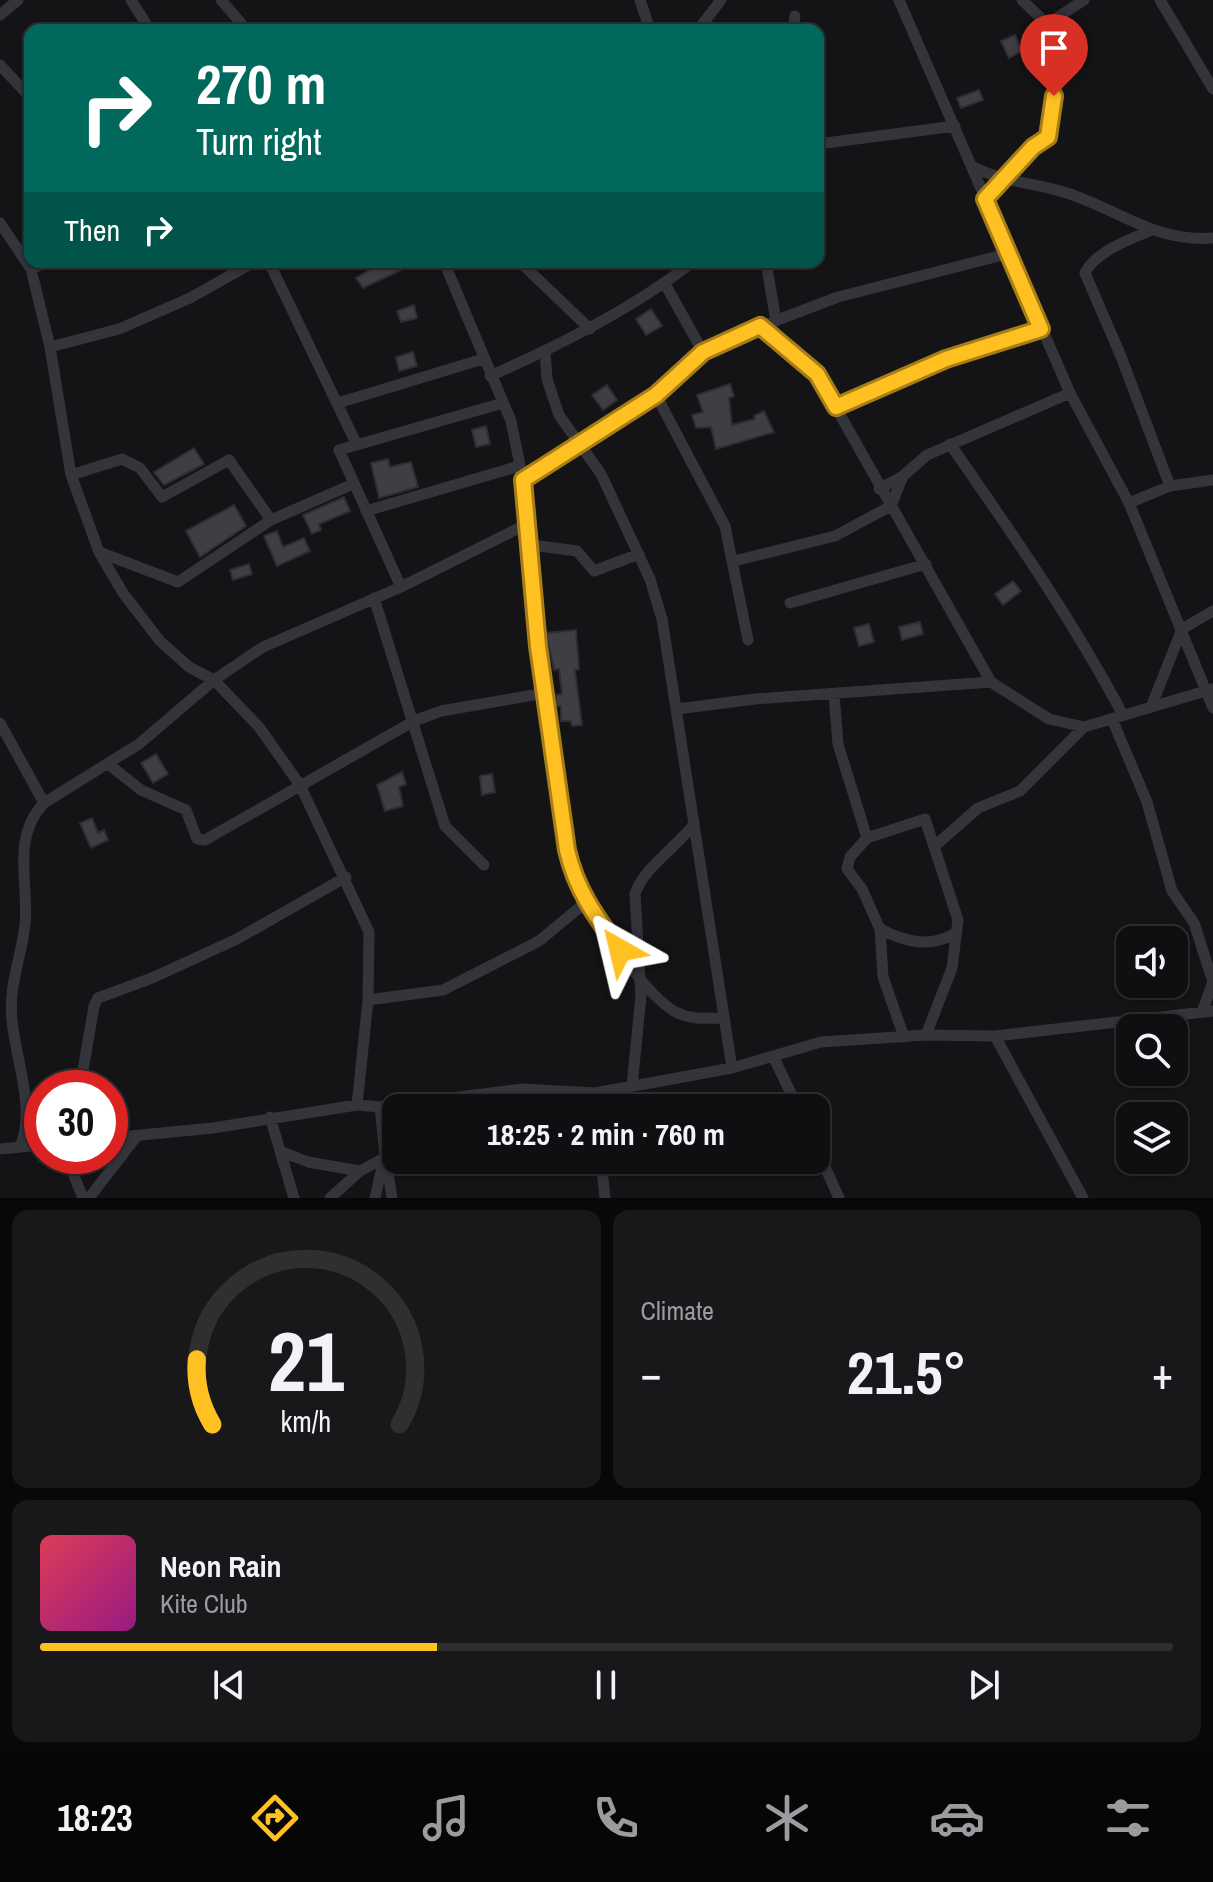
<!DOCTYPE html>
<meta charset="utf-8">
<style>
:root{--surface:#0f0e10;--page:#181719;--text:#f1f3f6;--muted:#9b9c9f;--line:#2f2e30;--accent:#ffc022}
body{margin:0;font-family:"Archivo Narrow",sans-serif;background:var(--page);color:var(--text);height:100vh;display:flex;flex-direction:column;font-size:30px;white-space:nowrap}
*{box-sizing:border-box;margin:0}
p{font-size:26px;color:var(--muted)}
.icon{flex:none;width:44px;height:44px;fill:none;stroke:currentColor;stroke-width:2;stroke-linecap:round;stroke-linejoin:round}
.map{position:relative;height:1198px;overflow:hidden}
.sheet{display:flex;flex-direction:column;gap:12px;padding:12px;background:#080809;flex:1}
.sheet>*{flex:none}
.banner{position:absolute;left:24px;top:24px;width:800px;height:244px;border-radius:16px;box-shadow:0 2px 6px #0004,0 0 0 2px var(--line);background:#00695c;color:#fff;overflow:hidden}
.fabs{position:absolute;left:1116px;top:926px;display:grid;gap:16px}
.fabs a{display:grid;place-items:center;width:72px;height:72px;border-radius:16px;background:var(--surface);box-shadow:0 2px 6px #0004,0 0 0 2px var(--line);font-size:40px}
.speed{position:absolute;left:24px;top:1070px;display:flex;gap:16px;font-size:40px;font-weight:700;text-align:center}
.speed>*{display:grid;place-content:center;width:104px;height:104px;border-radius:50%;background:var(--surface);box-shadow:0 2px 6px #0004,0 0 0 2px var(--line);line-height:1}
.speed .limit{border:12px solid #d22;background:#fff;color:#111}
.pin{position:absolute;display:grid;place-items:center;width:68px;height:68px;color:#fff;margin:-82px -34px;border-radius:50% 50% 50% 0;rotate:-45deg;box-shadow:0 0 8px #0007}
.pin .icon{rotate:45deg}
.me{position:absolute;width:88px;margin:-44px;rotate:323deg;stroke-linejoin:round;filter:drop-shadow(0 0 6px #0008)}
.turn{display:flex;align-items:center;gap:28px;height:168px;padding:0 40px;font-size:36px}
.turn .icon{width:104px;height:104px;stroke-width:2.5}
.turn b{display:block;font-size:56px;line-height:68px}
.then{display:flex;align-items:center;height:76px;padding:0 40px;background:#0003;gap:16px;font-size:30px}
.big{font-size:60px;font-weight:800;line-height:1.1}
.sheet .card{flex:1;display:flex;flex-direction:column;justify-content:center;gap:12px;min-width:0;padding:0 28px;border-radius:16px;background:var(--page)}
.sheet .dial{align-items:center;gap:0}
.dial svg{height:208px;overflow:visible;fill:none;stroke:var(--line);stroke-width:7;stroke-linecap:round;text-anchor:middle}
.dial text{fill:var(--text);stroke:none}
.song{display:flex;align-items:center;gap:24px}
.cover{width:96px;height:96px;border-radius:12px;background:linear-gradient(135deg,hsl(350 70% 55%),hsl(310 70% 35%))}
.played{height:8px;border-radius:4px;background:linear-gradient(90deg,var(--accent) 35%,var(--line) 35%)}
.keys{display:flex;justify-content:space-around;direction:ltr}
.heat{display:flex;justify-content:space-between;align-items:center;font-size:44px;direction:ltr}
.sheet .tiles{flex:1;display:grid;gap:12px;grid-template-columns:1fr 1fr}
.card:last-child{grid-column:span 2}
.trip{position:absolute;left:382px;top:1094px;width:448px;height:80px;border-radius:16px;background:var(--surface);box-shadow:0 2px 6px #0004,0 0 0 2px var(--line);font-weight:800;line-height:80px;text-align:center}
.dock{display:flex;height:128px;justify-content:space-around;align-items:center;background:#060606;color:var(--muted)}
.dock .icon{width:56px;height:56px}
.dock .active{color:var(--accent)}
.dock b{font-size:36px;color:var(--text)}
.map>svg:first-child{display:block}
.building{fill:#3e3e43;stroke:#2e2d32;stroke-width:2}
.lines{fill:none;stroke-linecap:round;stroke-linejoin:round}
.minor{stroke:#34353b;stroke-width:11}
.route-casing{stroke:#a67d16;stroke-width:20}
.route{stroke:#ffc022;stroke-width:14}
</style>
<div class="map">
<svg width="1213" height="1198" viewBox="0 0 1213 1198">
<rect width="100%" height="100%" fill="#141315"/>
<path class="building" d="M1015,35L1022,51L1009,58L1001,41Z
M979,90L983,100L961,108L957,98Z
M374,262H399L403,269L363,288L356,278L376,266Z
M414,305L417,318L401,322L397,311Z
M651,309L662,326L646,335L636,319Z
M413,352L417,366L399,371L396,357Z
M730,384L734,396L729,398L732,425L755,419L754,416L764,411L774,432L716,449L711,427L696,428L692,415L703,412L697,395Z
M607,385L617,400L603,410L592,395Z
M486,426L490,444L476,447L472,430Z
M194,448L204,464L164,485L154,472Z
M388,459L390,467L411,462L418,487L379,498L371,463Z
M344,497L350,511L319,524L321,530L312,534L303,515Z
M234,505L246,526L200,557L186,531Z
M277,531L283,547L304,538L310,551L277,566L264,536Z
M249,564L252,574L233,580L230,570Z
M1013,581L1021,591L1003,605L995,594Z
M920,622L923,634L902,640L899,627Z
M869,624L874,642L859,646L854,628Z
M576,630L579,669L575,670L582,725L572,726L571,721H561V706H556V695L562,694L559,669L554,670L546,633Z
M156,754L168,774L153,783L141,763Z
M402,772L406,784L399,787L403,806L385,811L377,785Z
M492,774L495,792L482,795L480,776Z
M92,818L98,833L104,830L108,840L91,848L80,823Z"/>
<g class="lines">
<path class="minor" d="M131,0L150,30
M221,0L247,30
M640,0L650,30
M899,0L1070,393L1129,503L1213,708
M1022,0L1051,28
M1160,0L1213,89
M0,15L18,0
M698,30L721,0
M793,30L795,16
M0,65L30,97
M818,144L955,126
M972,166C1003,183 1034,182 1067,193C1117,209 1156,243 1213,238
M985,199L1033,147L1048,137L1059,78L1051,28L1058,17L1084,0
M0,223L31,269L50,347L71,475L99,552L123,593L160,641L189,667L214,680L259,727L300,785L369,932L368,1000L357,1105
M1150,231C1130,239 1095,252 1085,273L1120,354L1170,486
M269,262L356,443
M444,262L511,421L523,480
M520,262L590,329
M766,262L776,321
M31,269L47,262
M665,284L703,352
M760,326L817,374L991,682
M50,347L119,329L190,298L254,262
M545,351L547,379L559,415L601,474L650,579L662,619L732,1068
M490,376C562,344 630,310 693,262
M656,395L725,526L748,640
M338,403L483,359
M836,407L946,359L1041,329
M950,444C1012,533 1072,619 1123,715
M71,475L122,459L140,468L162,497L229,460L271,520
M879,489L903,476L927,455L1070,393
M1129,503L1170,486L1213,480
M366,511L519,466
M529,523L538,646L573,878C589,911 648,1002 680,1014C694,1020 709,1018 724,1018
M531,545L577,551L594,571L639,554
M99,552L178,582L271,520L353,484
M734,561L835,536L891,506L903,476
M401,587L339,450L503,403
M374,598L445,826L484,865
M790,603L926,564
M834,694L838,744L867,838L850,857L847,869L862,889L880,929L883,977L904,1037
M1151,707L1182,629L1213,611
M677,709L755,699L991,682L1049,719L1084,727L1212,689
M1112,719L1147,802L1172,891L1194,923L1213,982
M0,723L44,803L139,744L214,680L263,647L401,587L529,523L523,480L656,395L689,364L720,342L838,297L1007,254
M108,764L141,790L186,810L197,839L205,840L414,721L441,711L545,693
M867,838L925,819L958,920L952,968L926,1035
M936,845L978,808L1020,791L1084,727
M880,929C905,942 932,949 957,932
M368,1000L443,990L539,941L585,903
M1202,1012L1213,982
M995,1036L1083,1198
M774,1058L798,1108
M632,1086L641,996L635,894C643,868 677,847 694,824
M80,1088L94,1006L98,998L152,978L237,939L346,877
M595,1093L597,1108
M270,1117L294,1198
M110,1138L213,1128L357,1105L380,1107L523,1089L595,1093L732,1068L821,1042L926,1035L995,1036L1213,1011
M20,1147C36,1109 16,1061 12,1021C8,986 21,959 25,925C29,882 11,838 44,803
M816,1147L839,1198
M0,1149L42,1145
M280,1151L308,1162L360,1171
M66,1156L83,1198
M386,1159L392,1198
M601,1160L605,1198
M89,1198L137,1136
M330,1198L360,1171L384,1158
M375,1198L385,1154L380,1107"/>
</g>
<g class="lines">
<g class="route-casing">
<path id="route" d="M620,950C596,917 576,890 567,850L538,646L523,480L656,395L703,352L760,326L817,374L836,407L946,359L1041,329L985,199L1033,147L1048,137L1054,96"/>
</g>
<use href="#route" class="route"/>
</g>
</svg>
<div class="fabs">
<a><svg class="icon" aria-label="sound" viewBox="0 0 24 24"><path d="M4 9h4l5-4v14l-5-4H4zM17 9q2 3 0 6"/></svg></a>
<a><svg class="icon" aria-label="search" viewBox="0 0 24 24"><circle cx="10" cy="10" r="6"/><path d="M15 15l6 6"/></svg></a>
<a><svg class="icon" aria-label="layers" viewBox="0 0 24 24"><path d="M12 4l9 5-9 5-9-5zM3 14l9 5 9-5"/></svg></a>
</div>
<div class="speed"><div class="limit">30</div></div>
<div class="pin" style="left:1054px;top:96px;background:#d93025"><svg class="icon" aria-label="arrive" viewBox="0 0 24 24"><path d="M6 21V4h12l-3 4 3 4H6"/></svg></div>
<svg class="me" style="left:620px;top:950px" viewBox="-20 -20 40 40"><path d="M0-17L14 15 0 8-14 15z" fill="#ffc022" stroke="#fff" stroke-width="4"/></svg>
<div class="trip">18:25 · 2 min · 760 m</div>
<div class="banner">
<div class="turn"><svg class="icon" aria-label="right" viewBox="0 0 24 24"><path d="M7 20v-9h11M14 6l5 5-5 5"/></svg><div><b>270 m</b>Turn right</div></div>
<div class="then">Then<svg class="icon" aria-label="right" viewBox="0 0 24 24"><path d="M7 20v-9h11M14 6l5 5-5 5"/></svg></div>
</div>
</div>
<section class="sheet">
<div class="tiles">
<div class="card dial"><svg viewBox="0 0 100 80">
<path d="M14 69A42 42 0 1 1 86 69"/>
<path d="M14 69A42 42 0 0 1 8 44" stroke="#ffc022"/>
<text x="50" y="56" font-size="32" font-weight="700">21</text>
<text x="50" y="72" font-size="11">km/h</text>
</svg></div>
<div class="card"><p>Climate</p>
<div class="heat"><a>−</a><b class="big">21.5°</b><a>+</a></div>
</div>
<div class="card">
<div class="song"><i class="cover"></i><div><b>Neon Rain</b><p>Kite Club</p></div></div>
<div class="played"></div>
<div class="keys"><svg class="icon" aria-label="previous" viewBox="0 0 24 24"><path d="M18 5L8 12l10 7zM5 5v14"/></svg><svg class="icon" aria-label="pause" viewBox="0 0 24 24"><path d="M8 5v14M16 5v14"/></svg><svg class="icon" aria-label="next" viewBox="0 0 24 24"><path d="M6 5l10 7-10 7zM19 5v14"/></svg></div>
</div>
</div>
</section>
<nav class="dock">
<b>18:23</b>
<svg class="icon active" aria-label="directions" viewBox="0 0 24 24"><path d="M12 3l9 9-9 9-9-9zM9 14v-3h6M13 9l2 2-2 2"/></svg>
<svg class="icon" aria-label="music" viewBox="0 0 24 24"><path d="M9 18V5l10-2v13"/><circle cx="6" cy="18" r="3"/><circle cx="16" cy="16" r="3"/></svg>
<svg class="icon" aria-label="phone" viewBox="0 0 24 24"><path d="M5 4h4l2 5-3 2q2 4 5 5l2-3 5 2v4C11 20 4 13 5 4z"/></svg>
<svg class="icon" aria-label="climate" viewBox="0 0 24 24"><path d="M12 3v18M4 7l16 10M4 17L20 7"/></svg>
<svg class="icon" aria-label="car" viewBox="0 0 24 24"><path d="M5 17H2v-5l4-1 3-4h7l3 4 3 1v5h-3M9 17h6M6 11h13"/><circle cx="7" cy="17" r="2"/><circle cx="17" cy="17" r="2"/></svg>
<svg class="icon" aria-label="filters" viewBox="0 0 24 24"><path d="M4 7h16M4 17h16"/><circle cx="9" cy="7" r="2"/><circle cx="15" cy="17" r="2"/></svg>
</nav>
